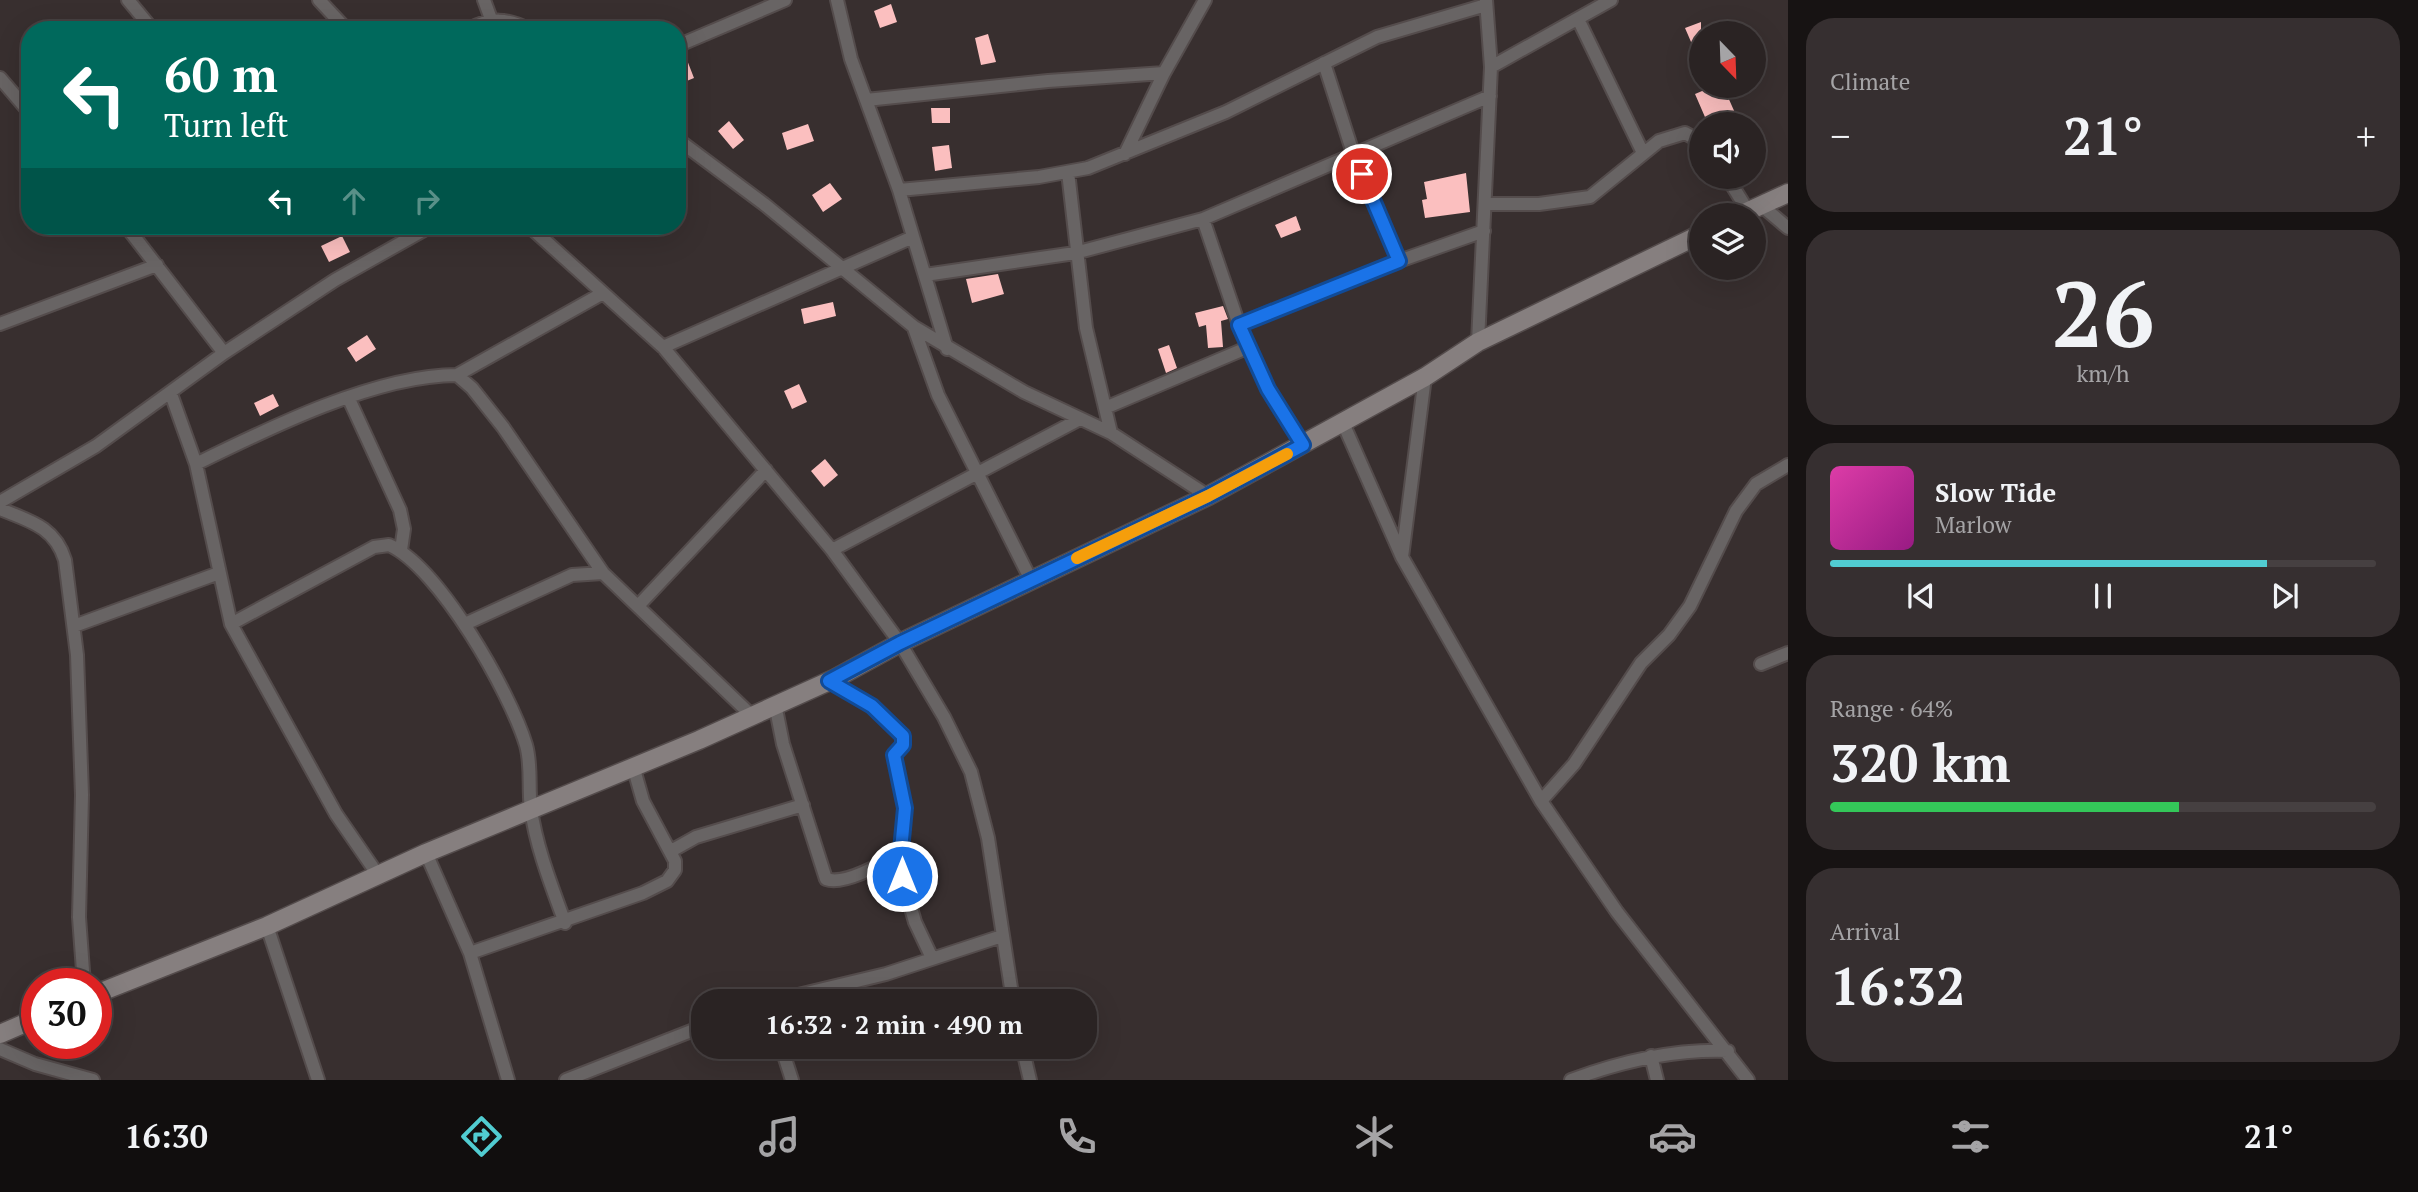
<!DOCTYPE html>
<meta charset="utf-8">
<style>
:root{--surface:#2a2323;--page:#362f30;--text:#f1f3f6;--muted:#a5a4a6;--line:#464041;--accent:#51ccd1}
body{margin:0;font-family:"PT Serif",serif;background:var(--page);color:var(--text);height:100vh;display:flex;flex-direction:column;font-size:26px;white-space:nowrap}
*{box-sizing:border-box;margin:0}
p{font-size:23px;color:var(--muted)}
.icon{flex:none;width:38px;height:38px;fill:none;stroke:currentColor;stroke-width:2;stroke-linecap:round;stroke-linejoin:round}
.map{position:relative;flex:1;overflow:hidden}
.drawer{display:flex;flex-direction:column;gap:18px;padding:18px;background:#171313;width:630px}
.drawer>*{flex:none}
.guide{position:absolute;left:21px;top:21px;width:665px;height:214px;border-radius:28px;box-shadow:0 7px 28px #0002,0 0 0 2px var(--line);background:#00695c;color:#fff;overflow:hidden}
.needle{width:46px;rotate:157deg}
.fabs{position:absolute;left:1689px;top:21px;display:grid;gap:14px}
.fabs a{display:grid;place-items:center;width:77px;height:77px;border-radius:50%;background:var(--surface);box-shadow:0 7px 28px #0002,0 0 0 2px var(--line);font-size:35px}
.speed{position:absolute;left:21px;top:968px;display:flex;gap:14px;font-size:35px;font-weight:700;text-align:center}
.speed>*{display:grid;place-content:center;width:91px;height:91px;border-radius:50%;background:var(--surface);box-shadow:0 7px 28px #0002,0 0 0 2px var(--line);line-height:1}
.speed .limit{border:10px solid #d22;background:#fff;color:#111}
.pin{position:absolute;display:grid;place-items:center;width:60px;height:60px;color:#fff;margin:-30px;border:4px solid #fff;border-radius:50%;box-shadow:0 2px 7px #0007}
.me{position:absolute;width:77px;margin:-38px;rotate:0deg;stroke-linejoin:round;filter:drop-shadow(0 0 5px #0008)}
.turn{display:flex;align-items:center;gap:24px;height:147px;padding:0 28px;font-size:32px}
.turn .icon{width:91px;height:91px;stroke-width:2.5}
.turn b{display:block;font-size:49px;line-height:60px}
.lanes{display:flex;align-items:center;height:66px;padding:0 28px;background:#0003;justify-content:center;gap:35px;direction:ltr}
.lanes .off{opacity:.35}
.big{font-size:52px;font-weight:700;line-height:1.1}
.drawer .card{flex:1;display:flex;flex-direction:column;justify-content:center;gap:10px;min-width:0;padding:0 24px;border-radius:28px;background:var(--page)}
.drawer .dial{align-items:center;gap:0}
.dial b{font-size:91px;line-height:1}
.song{display:flex;align-items:center;gap:21px}
.cover{width:84px;height:84px;border-radius:10px;background:linear-gradient(135deg,hsl(320 70% 55%),hsl(310 70% 35%))}
.played{height:7px;border-radius:4px;background:linear-gradient(90deg,var(--accent) 80%,var(--line) 80%)}
.keys{display:flex;justify-content:space-around;direction:ltr}
.heat{display:flex;justify-content:space-between;align-items:center;font-size:38px;direction:ltr}
.charge{height:10px;border-radius:5px;background:linear-gradient(90deg,#34c759 64%,var(--line) 0)}
.trip{position:absolute;left:691px;top:989px;width:406px;height:70px;border-radius:28px;background:var(--surface);box-shadow:0 7px 28px #0002,0 0 0 2px var(--line);font-weight:700;line-height:70px;text-align:center}
.tabs{display:flex;height:112px;justify-content:space-around;align-items:center;background:#110e0e;color:var(--muted)}
.tabs .icon{width:49px;height:49px}
.tabs .selected{color:var(--accent)}
.tabs b{font-size:32px;color:var(--text)}
main{display:flex;flex:1;min-height:0}
.map>svg:first-child{display:block}
.building{fill:#fbbfbf}
.lines{fill:none;stroke-linecap:round;stroke-linejoin:round}
.street-casing{stroke:#544c4c;stroke-width:16}
.secondary-casing{stroke:#544c4c;stroke-width:21}
.street{stroke:#686464;stroke-width:12}
.secondary{stroke:#867f7f;stroke-width:18}
.route-casing{stroke:#114b97;stroke-width:18}
.route{stroke:#1a73e8;stroke-width:12}
.slow{stroke:#f59e0b;stroke-width:12}
</style>
<main>
<div class="map">
<svg width="1788" height="1080" viewBox="0 0 1788 1080">
<rect width="100%" height="100%" fill="#382f2f"/>
<path class="building" d="M891,4L897,22L880,28L874,11Z
M1701,22V65L1685,28Z
M988,34L996,62L981,65L975,38Z
M687,60L694,78L677,85V64Z
M1714,86H1723L1740,124H1708L1695,94Z
M931,108H950V123H932Z
M729,121L744,140L733,149L718,131Z
M808,124L814,141L787,150L782,133Z
M949,145L952,168L935,171L932,147Z
M1466,173L1470,212L1425,218L1422,200L1427,199L1424,182Z
M830,183L842,199L823,212L812,195Z
M1296,216L1301,230L1281,238L1275,225Z
M342,236L350,252L329,262L321,246Z
M998,274L1004,294L972,303L966,279Z
M833,302L836,316L804,324L801,309Z
M1223,306L1228,319L1221,321L1223,347L1208,348L1206,325L1199,327L1195,313Z
M367,335L376,349L356,362L347,348Z
M1169,345L1177,368L1166,373L1158,349Z
M799,384L807,402L792,409L784,391Z
M273,394L279,406L260,416L254,403Z
M825,459L838,475L824,487L811,471Z"/>
<g class="lines">
<g class="street-casing">
<path id="street" d="M128,0L153,30
M319,0L347,30
M484,0L491,19
M837,0L851,59L899,190L947,349
M1578,19L1643,153
M467,30C491,17 507,18 530,30
M677,46L785,0
M1324,63L1353,153L1399,261
M1491,67L1611,0
M0,78L30,113
M866,100L1048,81L1164,73
M677,139L764,204L914,327L1024,392L1111,433L1208,496
M1125,154L1164,73L1205,0
M1068,172L1086,328L1111,433
M1727,177L1748,211
M899,190L1039,177L1088,168L1226,112L1377,37L1486,5
M1487,204H1539L1590,197L1659,141L1685,133L1701,142
M1762,206L1788,228
M1203,219L1239,325L1268,389L1303,445
M126,226L224,353
M529,226L663,347L832,550L900,643L944,717L971,772L988,838L1013,1001
M925,275L1075,253L1203,219L1490,96
M0,324L157,265
M1239,325L1399,261L1484,231
M914,328L938,395L1031,580
M1478,342L1491,67L1486,0
M663,347L913,237
M457,375L603,293
M171,394L196,464L231,624L336,814L378,875
M349,399L400,510L404,529L401,550
M1105,408L1249,347
M1343,423L1402,557L1541,801L1617,912L1748,1080
M196,464C269,428 376,375 457,375L472,388L503,427L603,573L750,714
M0,502L96,446L224,353L335,280L431,226
M0,509C30,521 55,527 65,560L77,655L82,795L79,917L84,984
M832,550L1080,419
M1402,557L1425,377
M638,606L766,470
M231,624L374,547L389,545C439,567 510,692 526,745C532,766 528,788 531,809C536,847 552,887 565,923
M465,624L572,575L603,573
M74,626L219,573
M1761,664L1788,653
M829,681L872,706L903,736V745L894,755L905,808L901,850L902,876L915,922L932,958
M775,704L783,744L826,879C845,886 885,862 901,852
M1541,801L1574,764L1641,663L1669,635L1690,606L1736,511L1756,484L1788,465
M671,851L696,837L803,805
M426,853L470,953L508,1080
M267,926L318,1080
M470,953L643,893L667,881L675,870V861L643,801L633,766
M773,1001L886,974L1002,936
M781,1046L792,1080
M1022,1046L1030,1080
M0,1049L35,1064L93,1080
M1651,1056L1657,1080
M566,1080L704,1026
M1571,1080C1622,1061 1673,1049 1728,1051"/>
</g>
<g class="secondary-casing">
<path id="secondary" d="M1740,215L1788,193
M96,994L267,926L426,853L699,740L836,678L900,643L1208,496L1425,377L1478,342L1701,234
M0,1034L37,1018"/>
</g>
<use href="#street" class="street"/>
<use href="#secondary" class="secondary"/>
</g>
<g class="lines">
<g class="route-casing">
<path id="route" d="M902,876L901,850L905,808L894,755L903,745V736L872,706L829,681L900,643L1208,496L1303,445L1268,389L1239,325L1399,261L1362,174"/>
</g>
<use href="#route" class="route"/>
<path class="slow" d="M1077,558L1208,496L1287,454"/>
</g>
</svg>
<div class="fabs">
<a><svg class="needle" viewBox="-14 -14 28 28"><path d="M0-13l5 13h-10z" fill="#e53935"/><path d="M0 13l5-13h-10z" fill="#a5a4a6"/></svg></a>
<a><svg class="icon" aria-label="sound" viewBox="0 0 24 24"><path d="M4 9h4l5-4v14l-5-4H4zM17 9q2 3 0 6"/></svg></a>
<a><svg class="icon" aria-label="layers" viewBox="0 0 24 24"><path d="M12 4l9 5-9 5-9-5zM3 14l9 5 9-5"/></svg></a>
</div>
<div class="speed"><div class="limit">30</div></div>
<div class="pin" style="left:1362px;top:174px;background:#d93025"><svg class="icon" aria-label="arrive" viewBox="0 0 24 24"><path d="M6 21V4h12l-3 4 3 4H6"/></svg></div>
<svg class="me" style="left:902px;top:876px" viewBox="-20 -20 40 40"><circle r="17" fill="#1a73e8" stroke="#fff" stroke-width="3"/><path d="M0-11L8 9 0 5-8 9z" fill="#fff"/></svg>
<div class="trip">16:32 · 2 min · 490 m</div>
<div class="guide">
<div class="turn"><svg class="icon" aria-label="left" viewBox="0 0 24 24"><path d="M17 20v-9H6M10 6l-5 5 5 5"/></svg><div><b>60 m</b>Turn left</div></div>
<div class="lanes"><svg class="icon" aria-label="left" viewBox="0 0 24 24"><path d="M17 20v-9H6M10 6l-5 5 5 5"/></svg><svg class="icon off" aria-label="ahead" viewBox="0 0 24 24"><path d="M12 20V5M6 11l6-6 6 6"/></svg><svg class="icon off" aria-label="right" viewBox="0 0 24 24"><path d="M7 20v-9h11M14 6l5 5-5 5"/></svg></div>
</div>
</div>
<section class="drawer">
<div class="card"><p>Climate</p>
<div class="heat"><a>−</a><b class="big">21°</b><a>+</a></div>
</div>
<div class="card dial"><b>26</b><p>km/h</p></div>
<div class="card">
<div class="song"><i class="cover"></i><div><b>Slow Tide</b><p>Marlow</p></div></div>
<div class="played"></div>
<div class="keys"><svg class="icon" aria-label="previous" viewBox="0 0 24 24"><path d="M18 5L8 12l10 7zM5 5v14"/></svg><svg class="icon" aria-label="pause" viewBox="0 0 24 24"><path d="M8 5v14M16 5v14"/></svg><svg class="icon" aria-label="next" viewBox="0 0 24 24"><path d="M6 5l10 7-10 7zM19 5v14"/></svg></div>
</div>
<div class="card"><p>Range · 64%</p><b class="big">320 km</b><div class="charge"></div></div>
<div class="card"><p>Arrival</p><b class="big">16:32</b></div>
</section>
</main>
<nav class="tabs">
<b>16:30</b>
<svg class="icon selected" aria-label="directions" viewBox="0 0 24 24"><path d="M12 3l9 9-9 9-9-9zM9 14v-3h6M13 9l2 2-2 2"/></svg>
<svg class="icon" aria-label="music" viewBox="0 0 24 24"><path d="M9 18V5l10-2v13"/><circle cx="6" cy="18" r="3"/><circle cx="16" cy="16" r="3"/></svg>
<svg class="icon" aria-label="phone" viewBox="0 0 24 24"><path d="M5 4h4l2 5-3 2q2 4 5 5l2-3 5 2v4C11 20 4 13 5 4z"/></svg>
<svg class="icon" aria-label="climate" viewBox="0 0 24 24"><path d="M12 3v18M4 7l16 10M4 17L20 7"/></svg>
<svg class="icon" aria-label="car" viewBox="0 0 24 24"><path d="M5 17H2v-5l4-1 3-4h7l3 4 3 1v5h-3M9 17h6M6 11h13"/><circle cx="7" cy="17" r="2"/><circle cx="17" cy="17" r="2"/></svg>
<svg class="icon" aria-label="filters" viewBox="0 0 24 24"><path d="M4 7h16M4 17h16"/><circle cx="9" cy="7" r="2"/><circle cx="15" cy="17" r="2"/></svg>
<b>21°</b>
</nav>
